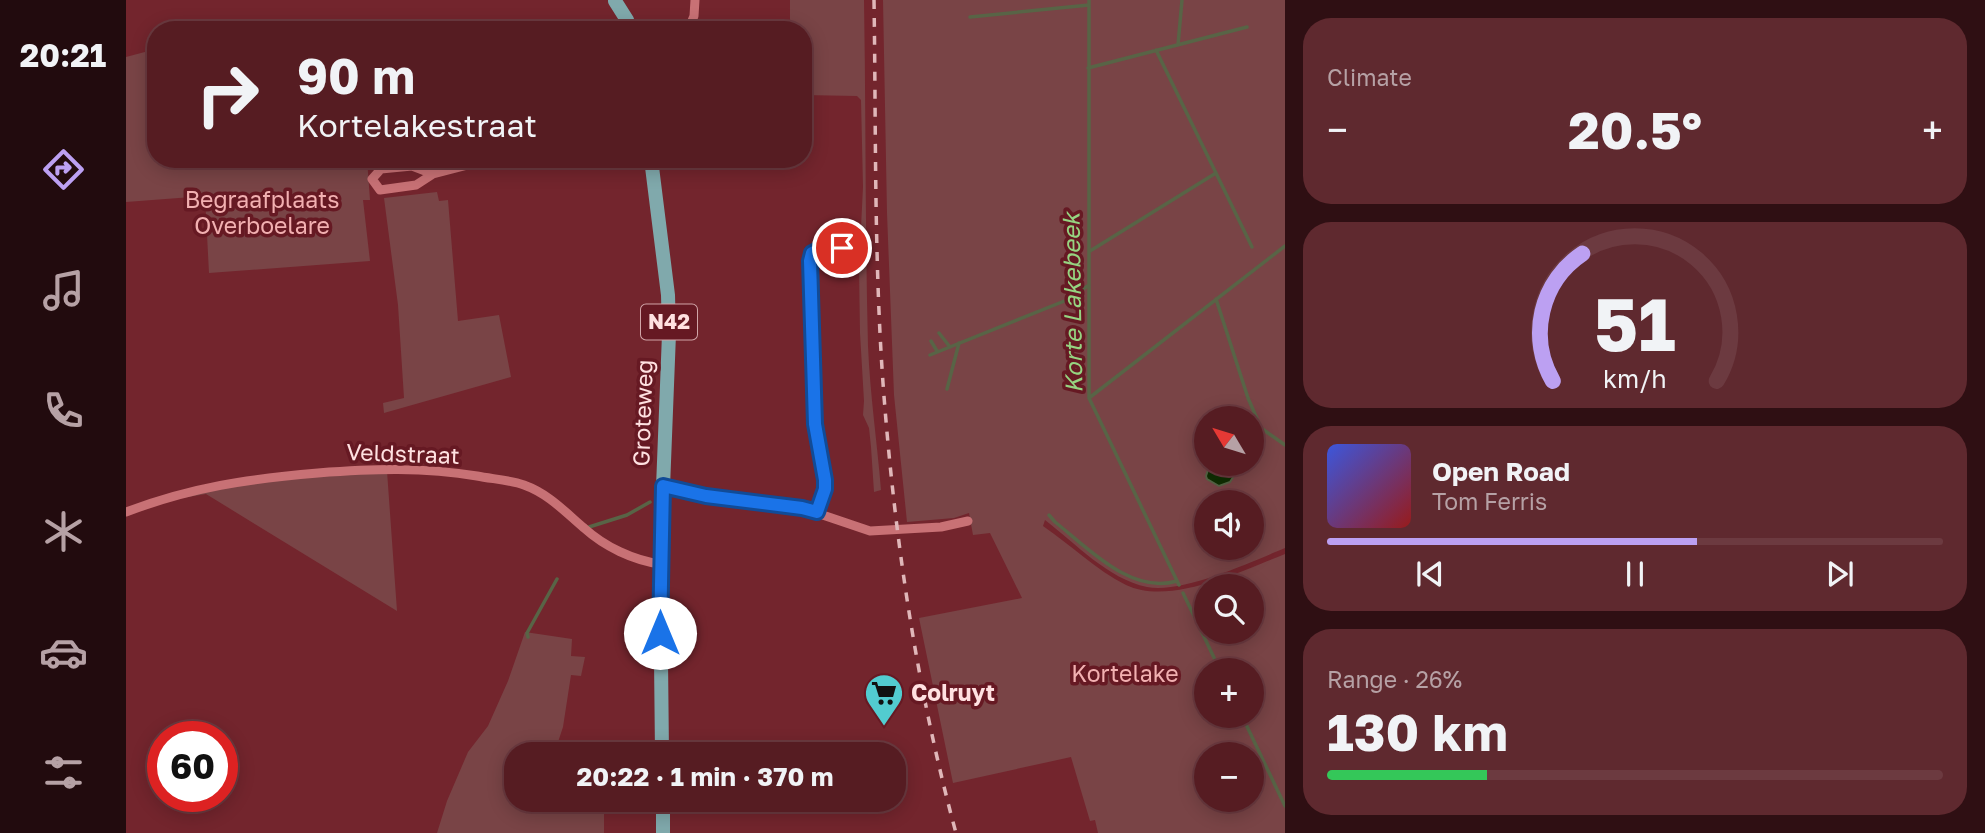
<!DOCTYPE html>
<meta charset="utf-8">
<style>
:root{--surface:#561c22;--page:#5f292f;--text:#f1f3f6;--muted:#b6a1a5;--line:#6c3a40;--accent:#bca0f2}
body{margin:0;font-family:"Golos Text",sans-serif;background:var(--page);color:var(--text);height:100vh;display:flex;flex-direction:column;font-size:26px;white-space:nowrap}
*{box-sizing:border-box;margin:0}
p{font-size:23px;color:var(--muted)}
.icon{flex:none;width:38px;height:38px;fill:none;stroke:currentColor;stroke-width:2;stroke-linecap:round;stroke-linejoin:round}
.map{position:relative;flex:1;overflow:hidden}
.side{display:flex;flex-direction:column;gap:18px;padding:18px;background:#2f0f13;width:700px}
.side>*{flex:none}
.hud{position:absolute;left:21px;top:21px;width:665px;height:147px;border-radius:28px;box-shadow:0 4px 18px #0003,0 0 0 2px var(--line);background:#561c22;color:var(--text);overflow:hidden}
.needle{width:46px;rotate:308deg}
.buttons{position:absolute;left:1068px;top:406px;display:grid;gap:14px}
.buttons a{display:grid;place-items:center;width:70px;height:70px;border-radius:50%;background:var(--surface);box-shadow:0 4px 18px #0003,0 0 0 2px var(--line);font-size:35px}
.speed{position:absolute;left:21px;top:721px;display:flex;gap:14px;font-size:35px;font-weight:700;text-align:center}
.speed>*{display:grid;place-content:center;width:91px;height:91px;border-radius:50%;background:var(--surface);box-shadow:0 4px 18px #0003,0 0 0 2px var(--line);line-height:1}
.speed .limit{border:10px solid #d22;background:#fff;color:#111}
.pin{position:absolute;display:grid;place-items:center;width:60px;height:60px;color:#fff;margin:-30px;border:4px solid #fff;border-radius:50%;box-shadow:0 2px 7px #0007}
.me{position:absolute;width:77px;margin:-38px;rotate:0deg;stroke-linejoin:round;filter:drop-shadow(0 0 5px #0008)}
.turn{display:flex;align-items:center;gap:24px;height:147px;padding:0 35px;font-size:32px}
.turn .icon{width:91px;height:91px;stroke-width:2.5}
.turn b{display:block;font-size:49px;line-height:60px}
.big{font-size:52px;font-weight:700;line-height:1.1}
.side .widget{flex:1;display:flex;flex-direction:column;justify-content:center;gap:10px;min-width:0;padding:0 24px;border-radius:28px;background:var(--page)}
.side .dial{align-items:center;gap:0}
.dial svg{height:182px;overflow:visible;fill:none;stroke:var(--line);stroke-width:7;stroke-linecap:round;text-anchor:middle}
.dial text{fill:var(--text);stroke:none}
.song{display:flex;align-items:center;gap:21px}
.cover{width:84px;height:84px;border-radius:10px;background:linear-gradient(135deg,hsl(230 70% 55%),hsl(0 70% 35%))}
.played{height:7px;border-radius:4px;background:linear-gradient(90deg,var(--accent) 60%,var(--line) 60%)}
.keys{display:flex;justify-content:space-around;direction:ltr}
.heat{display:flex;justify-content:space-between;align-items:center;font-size:38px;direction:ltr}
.charge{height:10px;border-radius:5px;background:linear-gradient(90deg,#34c759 26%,var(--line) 0)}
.trip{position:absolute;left:378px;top:742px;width:402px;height:70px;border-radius:28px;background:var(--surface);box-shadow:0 4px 18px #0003,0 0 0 2px var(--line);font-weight:700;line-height:70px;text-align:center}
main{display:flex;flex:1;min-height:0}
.tabs{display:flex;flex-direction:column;width:126px;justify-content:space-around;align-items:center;background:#220b0e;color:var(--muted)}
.tabs .icon{width:49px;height:49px}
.tabs .current{color:var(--accent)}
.tabs b{font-size:32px;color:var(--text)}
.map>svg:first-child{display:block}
.green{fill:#794446;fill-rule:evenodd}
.water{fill:#102f03;stroke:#586446;stroke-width:2}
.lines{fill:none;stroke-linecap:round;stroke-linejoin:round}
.stream{stroke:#586446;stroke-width:3.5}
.minor{stroke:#c87175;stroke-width:9}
.primary{stroke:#80a9ac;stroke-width:14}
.rail{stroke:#e0b7b9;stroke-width:3.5;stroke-dasharray:9 9;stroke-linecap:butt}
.route-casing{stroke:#114b97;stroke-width:18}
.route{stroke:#1a73e8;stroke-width:12}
.labels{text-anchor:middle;stroke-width:7;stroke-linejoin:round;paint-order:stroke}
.shield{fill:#661923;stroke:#d1a5a8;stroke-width:2}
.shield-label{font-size:21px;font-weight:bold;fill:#ffe1e1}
.park-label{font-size:23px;fill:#f2b0b1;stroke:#661923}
.street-label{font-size:23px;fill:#ffe1e1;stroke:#661923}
.poi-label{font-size:23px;font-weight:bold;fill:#ffe1e1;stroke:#661923;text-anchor:start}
.water-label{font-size:24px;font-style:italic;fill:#96d481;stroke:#661923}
</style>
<main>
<nav class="tabs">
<b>20:21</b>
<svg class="icon current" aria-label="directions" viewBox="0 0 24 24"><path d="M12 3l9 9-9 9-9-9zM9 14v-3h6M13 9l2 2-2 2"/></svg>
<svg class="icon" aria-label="music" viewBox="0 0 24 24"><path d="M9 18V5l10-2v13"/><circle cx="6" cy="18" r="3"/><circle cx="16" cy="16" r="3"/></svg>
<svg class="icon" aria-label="phone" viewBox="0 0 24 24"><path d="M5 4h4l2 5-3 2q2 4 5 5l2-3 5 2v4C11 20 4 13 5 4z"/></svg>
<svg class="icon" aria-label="climate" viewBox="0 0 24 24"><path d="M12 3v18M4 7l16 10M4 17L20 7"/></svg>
<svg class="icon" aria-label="car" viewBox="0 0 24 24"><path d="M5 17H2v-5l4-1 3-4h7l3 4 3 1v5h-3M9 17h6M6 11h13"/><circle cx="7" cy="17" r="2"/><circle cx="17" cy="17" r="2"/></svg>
<svg class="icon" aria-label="filters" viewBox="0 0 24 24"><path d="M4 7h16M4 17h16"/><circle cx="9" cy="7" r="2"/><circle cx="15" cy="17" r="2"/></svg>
</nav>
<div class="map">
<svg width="1159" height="833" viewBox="0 0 1159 833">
<rect width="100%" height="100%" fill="#73252d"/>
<path class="green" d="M664,0H738C740,115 739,231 742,346C744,394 751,442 755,490L748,492L745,447L743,428L737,415L738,401L734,333L733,268L737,187L735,100L731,96L677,95V30H664Z
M757,0H1159V548C1125,562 1056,594 1021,587C982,579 949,543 919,520L917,526C945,545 970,570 1000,585C1044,606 1116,571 1159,554V833H972L969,820L964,821L945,757L827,783L793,618L896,598L864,533L847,535L843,513L828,518L781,522L768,395L761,213ZM1080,418H1125V464H1080ZM1080,502H1125V548H1080ZM1080,586H1125V632H1080ZM1080,670H1125V716H1080ZM1080,754H1125V800H1080Z
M30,49V159H241L244,200H237L244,261L83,273L79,196L0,202V57Z
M311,192L313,201L322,200L332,321L373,315L385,377L258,413L257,403L278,398L272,305L258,198Z
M261,471L271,611L80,494L56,498L120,481Z
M399,632L446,639L445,656L459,657L455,676L445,675L437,727L428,754H390V800H478V833H311L321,801L342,752L362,726L382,681Z"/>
<path class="water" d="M1084,464L1107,466L1109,474L1104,482L1093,486L1081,479L1080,476Z"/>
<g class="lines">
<path class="stream" d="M963,0V398L1053,585
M844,17L963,5
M1052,45L1056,0
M1030,50L1126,247
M962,68L1121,27
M964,251L1090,173
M947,296L963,285
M1090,299L1122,398L1135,428L1159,445
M813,333L824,347
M805,341L811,351
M804,355L941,300
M821,389L833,343
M963,398L1159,246
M923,515L929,522C962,548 1005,595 1051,581
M463,527L501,515L524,502
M1057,593L1094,670
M402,637L401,633L431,579
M1116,716L1159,806"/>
<path class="minor" d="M562,30L568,16L569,0
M307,174L286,166L255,169L246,179L254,190L290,185L307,174L365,159
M537,486L580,496L676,508L744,531L815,527L842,521
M0,512C66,487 122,479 192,473C246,469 298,467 351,476C366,479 384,480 398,485C423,494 439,512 458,528C479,547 507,560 534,564
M691,512L699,489V480L689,424L684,261L686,253L694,249L716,248"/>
<path class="primary" d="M489,1L501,20L504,30
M525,159L542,295L543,334L534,564L536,754
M537,833V800"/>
<path class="rail" d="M748,0C750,127 748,256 757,383C768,534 790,686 830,833"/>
</g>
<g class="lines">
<g class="route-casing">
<path id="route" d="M534,633L537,486L580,496L676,508L691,512L699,489V480L689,424L684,261L686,253L694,249L716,248"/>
</g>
<use href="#route" class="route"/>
</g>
<defs>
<g id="supermarket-pin" transform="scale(2.0125)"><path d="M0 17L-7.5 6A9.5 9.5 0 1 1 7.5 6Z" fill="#52ccd0" stroke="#661923"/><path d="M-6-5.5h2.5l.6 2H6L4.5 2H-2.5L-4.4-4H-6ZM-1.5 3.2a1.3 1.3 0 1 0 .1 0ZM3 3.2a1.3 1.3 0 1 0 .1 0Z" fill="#111"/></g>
</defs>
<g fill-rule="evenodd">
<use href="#supermarket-pin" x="758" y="693"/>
</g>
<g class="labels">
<rect class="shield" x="515" y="304.5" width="56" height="35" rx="5"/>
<g class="shield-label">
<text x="543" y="329">N42</text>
</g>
<g class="park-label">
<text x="136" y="208">Begraafplaats<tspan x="136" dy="26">Overboelare</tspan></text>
<text x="999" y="682">Kortelake</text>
</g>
<g class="street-label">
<text transform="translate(517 413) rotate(-88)" y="8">Groteweg</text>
<text transform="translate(277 454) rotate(2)" y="8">Veldstraat</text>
</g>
<g class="poi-label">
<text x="785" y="701">Colruyt</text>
</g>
<g class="water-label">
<text transform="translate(947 303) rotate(-91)" y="8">Korte Lakebeek</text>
</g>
</g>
</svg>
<div class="buttons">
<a><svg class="needle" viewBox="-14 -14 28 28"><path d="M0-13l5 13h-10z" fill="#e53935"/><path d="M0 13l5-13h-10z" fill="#b6a1a5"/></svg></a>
<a><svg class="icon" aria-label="sound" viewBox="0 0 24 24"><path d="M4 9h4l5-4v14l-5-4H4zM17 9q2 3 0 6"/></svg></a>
<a><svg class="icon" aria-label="search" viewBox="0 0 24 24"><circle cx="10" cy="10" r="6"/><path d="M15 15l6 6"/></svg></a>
<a>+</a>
<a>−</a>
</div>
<div class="speed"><div class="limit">60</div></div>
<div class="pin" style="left:716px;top:248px;background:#d93025"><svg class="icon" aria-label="arrive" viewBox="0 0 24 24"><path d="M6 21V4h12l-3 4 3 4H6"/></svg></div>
<svg class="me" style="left:534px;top:633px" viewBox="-20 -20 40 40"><circle r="19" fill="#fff"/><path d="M0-13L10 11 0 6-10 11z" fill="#1a73e8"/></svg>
<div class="trip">20:22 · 1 min · 370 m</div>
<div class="hud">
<div class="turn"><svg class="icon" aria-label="right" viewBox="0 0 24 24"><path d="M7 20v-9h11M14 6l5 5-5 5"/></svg><div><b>90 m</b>Kortelakestraat</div></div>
</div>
</div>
<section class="side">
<div class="widget"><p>Climate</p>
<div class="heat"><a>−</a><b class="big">20.5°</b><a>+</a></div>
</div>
<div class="widget dial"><svg viewBox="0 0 100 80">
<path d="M14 69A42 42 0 1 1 86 69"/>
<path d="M14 69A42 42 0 0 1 27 13" stroke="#bca0f2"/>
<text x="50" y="56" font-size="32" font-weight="700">51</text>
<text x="50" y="72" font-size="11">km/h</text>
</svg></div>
<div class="widget">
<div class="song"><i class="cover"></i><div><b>Open Road</b><p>Tom Ferris</p></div></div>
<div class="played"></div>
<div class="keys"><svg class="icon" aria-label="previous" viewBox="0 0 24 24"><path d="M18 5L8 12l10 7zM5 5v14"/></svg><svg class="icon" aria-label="pause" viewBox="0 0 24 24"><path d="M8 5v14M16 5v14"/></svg><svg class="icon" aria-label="next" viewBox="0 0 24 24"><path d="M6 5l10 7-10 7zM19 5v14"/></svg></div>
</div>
<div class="widget"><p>Range · 26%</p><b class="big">130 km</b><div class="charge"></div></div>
</section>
</main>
